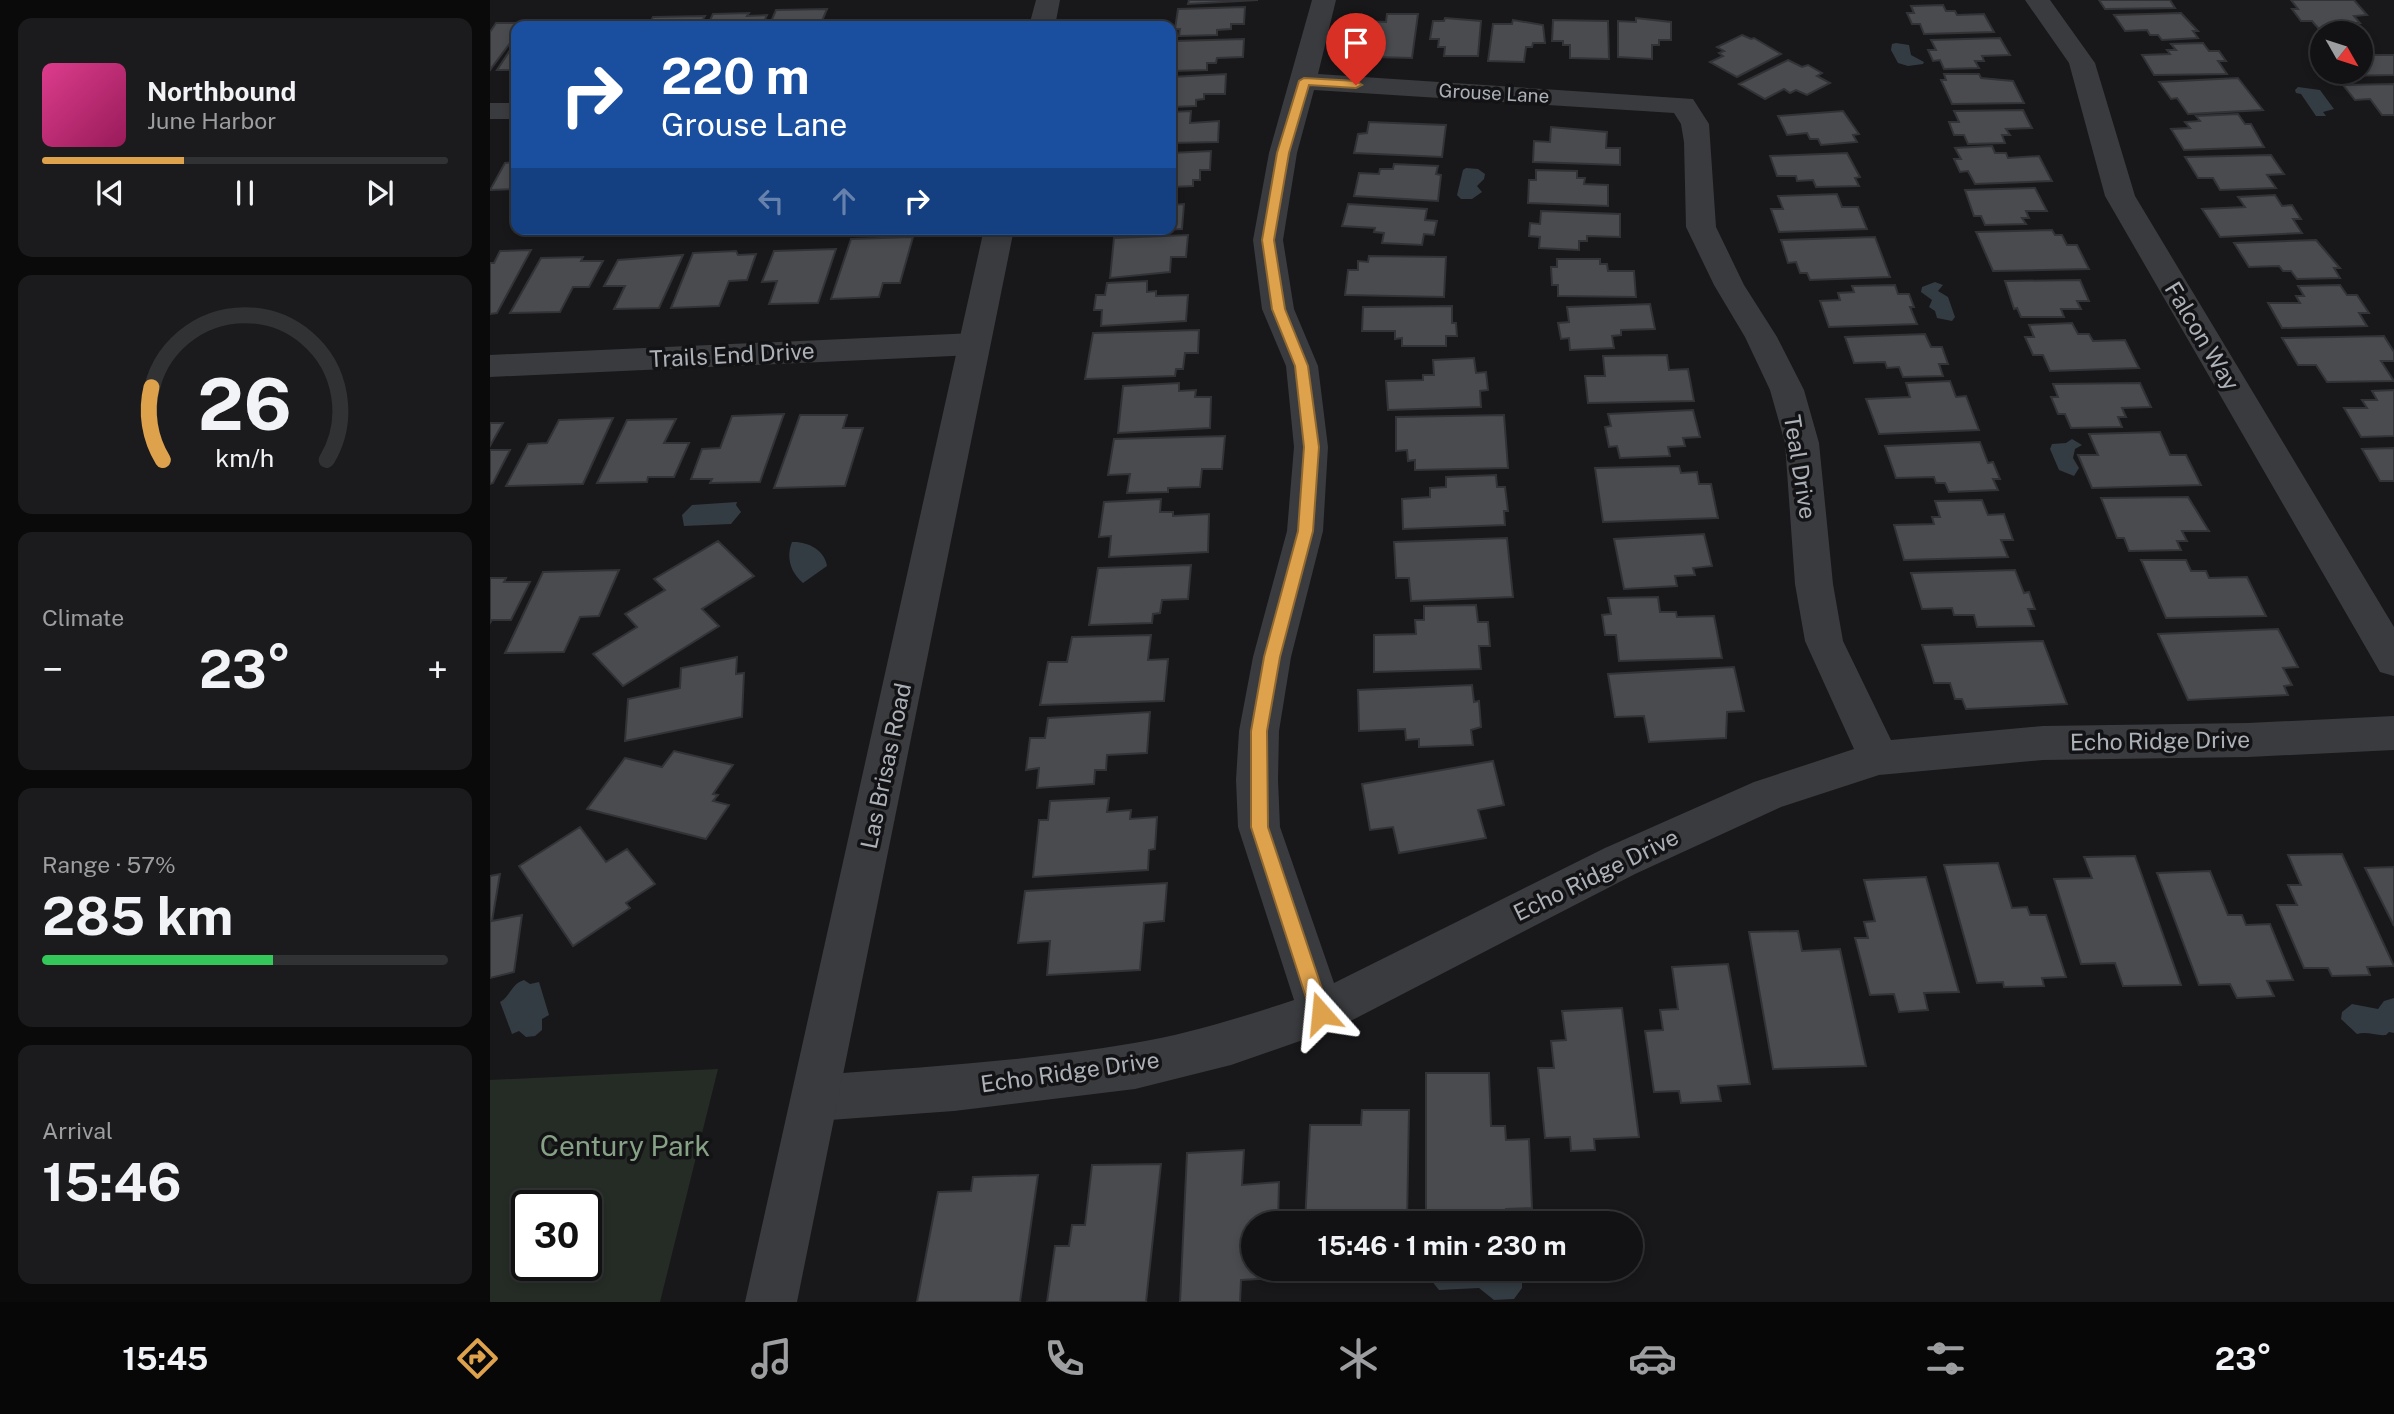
<!DOCTYPE html>
<meta charset="utf-8">
<style>
:root{--surface:#121214;--page:#1b1b1d;--text:#f1f3f6;--muted:#9c9ea0;--line:#313234;--accent:#dea14c}
body{margin:0;font-family:"Public Sans",sans-serif;background:var(--page);color:var(--text);height:100vh;display:flex;flex-direction:column;font-size:26px;white-space:nowrap}
*{box-sizing:border-box;margin:0}
p{font-size:23px;color:var(--muted)}
.icon{flex:none;width:38px;height:38px;fill:none;stroke:currentColor;stroke-width:2;stroke-linecap:round;stroke-linejoin:round}
.map{position:relative;flex:1;overflow:hidden}
.side{display:flex;flex-direction:column;gap:18px;padding:18px;background:#0a0a0b;width:490px}
.side>*{flex:none}
.top-card{position:absolute;left:21px;top:21px;width:665px;height:214px;border-radius:14px;box-shadow:0 4px 10px #0003,0 0 0 2px var(--line);background:#1a4fa0;color:#fff;overflow:hidden}
.needle{width:46px;rotate:129deg}
.fabs{position:absolute;left:1820px;top:21px;display:grid;gap:14px}
.fabs a{display:grid;place-items:center;width:63px;height:63px;border-radius:50%;background:var(--surface);box-shadow:0 4px 10px #0003,0 0 0 2px var(--line);font-size:35px}
.speed{position:absolute;left:21px;top:1190px;display:flex;gap:14px;font-size:35px;font-weight:700;text-align:center}
.speed>*{display:grid;place-content:center;width:91px;height:91px;border-radius:50%;background:var(--surface);box-shadow:0 4px 10px #0003,0 0 0 2px var(--line);line-height:1}
.speed .limit{border:4px solid #111;border-radius:10px;background:#fff;color:#111}
.pin{position:absolute;display:grid;place-items:center;width:60px;height:60px;color:#fff;margin:-72px -30px;border-radius:50% 50% 50% 0;rotate:-45deg;box-shadow:0 0 7px #0007}
.pin .icon{rotate:45deg}
.me{position:absolute;width:77px;margin:-38px;rotate:342deg;stroke-linejoin:round;filter:drop-shadow(0 0 5px #0008)}
.turn{display:flex;align-items:center;gap:24px;height:147px;padding:0 35px;font-size:32px}
.turn .icon{width:91px;height:91px;stroke-width:2.5}
.turn b{display:block;font-size:49px;line-height:60px}
.lanes{display:flex;align-items:center;height:66px;padding:0 35px;background:#0003;justify-content:center;gap:35px;direction:ltr}
.lanes .off{opacity:.35}
.big{font-size:52px;font-weight:700;line-height:1.1}
.side .widget{flex:1;display:flex;flex-direction:column;justify-content:center;gap:10px;min-width:0;padding:0 24px;border-radius:14px;background:var(--page)}
.side .dial{align-items:center;gap:0}
.dial svg{height:182px;overflow:visible;fill:none;stroke:var(--line);stroke-width:7;stroke-linecap:round;text-anchor:middle}
.dial text{fill:var(--text);stroke:none}
.song{display:flex;align-items:center;gap:21px}
.cover{width:84px;height:84px;border-radius:10px;background:linear-gradient(135deg,hsl(330 70% 55%),hsl(330 70% 35%))}
.played{height:7px;border-radius:4px;background:linear-gradient(90deg,var(--accent) 35%,var(--line) 35%)}
.keys{display:flex;justify-content:space-around;direction:ltr}
.heat{display:flex;justify-content:space-between;align-items:center;font-size:38px;direction:ltr}
.charge{height:10px;border-radius:5px;background:linear-gradient(90deg,#34c759 57%,var(--line) 0)}
.trip{position:absolute;left:751px;top:1211px;width:402px;height:70px;border-radius:35px;background:var(--surface);box-shadow:0 4px 10px #0003,0 0 0 2px var(--line);font-weight:700;line-height:70px;text-align:center}
.dock{display:flex;height:112px;justify-content:space-around;align-items:center;background:#070708;color:var(--muted)}
.dock .icon{width:49px;height:49px}
.dock .active{color:var(--accent)}
.dock b{font-size:32px;color:var(--text)}
main{display:flex;flex:1;min-height:0}
.map>svg:first-child{display:block}
.green{fill:#252c25;fill-rule:evenodd}
.water{fill:#333c42}
.building{fill:#4a4b4f;stroke:#323336;stroke-width:2}
.lines{fill:none;stroke-linecap:round;stroke-linejoin:round}
.minor{fill:#3a3b3e;fill-rule:evenodd}
.tertiary{fill:#3a3b3e;fill-rule:evenodd}
.route{fill:#dea14c;stroke:#906931;stroke-width:2}
.labels{text-anchor:middle;stroke-width:7;stroke-linejoin:round;paint-order:stroke}
.far-street-label{font-size:19px;fill:#acb1b8;stroke:#131315}
.street-label{font-size:23px;fill:#acb1b8;stroke:#131315}
.near-park-label{font-size:28px;fill:#86a185;stroke:#131315}
</style>
<main>
<section class="side">
<div class="widget">
<div class="song"><i class="cover"></i><div><b>Northbound</b><p>June Harbor</p></div></div>
<div class="played"></div>
<div class="keys"><svg class="icon" aria-label="previous" viewBox="0 0 24 24"><path d="M18 5L8 12l10 7zM5 5v14"/></svg><svg class="icon" aria-label="pause" viewBox="0 0 24 24"><path d="M8 5v14M16 5v14"/></svg><svg class="icon" aria-label="next" viewBox="0 0 24 24"><path d="M6 5l10 7-10 7zM19 5v14"/></svg></div>
</div>
<div class="widget dial"><svg viewBox="0 0 100 80">
<path d="M14 69A42 42 0 1 1 86 69"/>
<path d="M14 69A42 42 0 0 1 9 37" stroke="#dea14c"/>
<text x="50" y="56" font-size="32" font-weight="700">26</text>
<text x="50" y="72" font-size="11">km/h</text>
</svg></div>
<div class="widget"><p>Climate</p>
<div class="heat"><a>−</a><b class="big">23°</b><a>+</a></div>
</div>
<div class="widget"><p>Range · 57%</p><b class="big">285 km</b><div class="charge"></div></div>
<div class="widget"><p>Arrival</p><b class="big">15:46</b></div>
</section>
<div class="map">
<svg width="1904" height="1302" viewBox="0 0 1904 1302">
<rect width="100%" height="100%" fill="#18181a"/>
<path class="green" d="M228,1069L170,1302H0V1080ZM37,1206H96V1265H37Z"/>
<path class="water" d="M1406,43L1419,45L1421,55L1434,62L1433,64L1418,66L1408,63L1401,50L1402,44Z
M1808,87L1830,90L1844,109L1833,112L1836,116H1826L1811,94L1806,93L1805,90Z
M976,168L988,169L995,174L994,179L987,186L992,192L982,199H971L967,195L973,170Z
M1445,282L1453,285L1448,291L1458,297L1465,317L1462,321L1447,318L1445,311L1439,307L1442,300L1431,292L1432,287Z
M1582,439L1592,445L1585,449L1583,458L1589,468L1584,476L1569,470L1560,449L1562,444L1576,443Z
M247,502L246,505L251,512L241,524L194,526L192,515L202,505Z
M302,542C317,541 335,550 337,566L313,583C300,572 296,557 302,542Z
M34,980L40,984L49,982L59,1015L52,1019V1030L45,1036L36,1037L29,1031L22,1034L10,1002C20,997 21,984 34,980Z
M1904,998V1033L1899,1032L1896,1035C1886,1036 1877,1031 1867,1034L1851,1019L1852,1012L1862,1004L1888,1009L1894,1001Z
M942,1269H1032V1288L1024,1299L1004,1300L989,1288L949,1290L941,1280Z"/>
<path class="building" d="M699,0H768L698,4Z
M1609,0H1680L1685,8L1615,9Z
M1801,0H1864L1877,15L1864,16L1870,23H1861L1864,27L1828,28L1822,21H1811L1802,9H1808Z
M1453,5L1456,11H1465L1467,15L1494,14L1504,32L1434,34L1430,24H1422L1417,13H1424L1421,6Z
M755,7L754,24H741V29L727,30V35L689,36L690,29H685L688,9Z
M337,9L330,26H279L286,10Z
M259,13L257,16L277,15L272,26H217L223,14Z
M1691,13L1708,31H1703L1708,38L1672,40L1668,35H1660L1657,30L1635,31L1624,15Z
M897,14H928L922,58L886,57L888,48H870L875,21L896,22Z
M215,16L209,26H158L163,17Z
M955,18L991,21L988,56H954L955,47H948L949,39H940L943,21H954Z
M1146,18L1181,22V40H1169V45H1162V59L1128,57V21L1146,22Z
M1023,20L1053,25L1055,43H1043L1042,47H1036L1034,62L998,61L1003,24H1022Z
M1063,20L1118,21L1119,59L1080,58V45H1073V41H1062Z
M152,21L149,26H98L101,22Z
M6,23H35L32,26H26V35L0,70V32Z
M1252,35L1261,39L1264,38L1291,54L1247,77L1220,62L1233,56L1229,53L1234,51L1227,47Z
M1510,38L1520,55L1492,56L1494,61H1485L1489,68L1454,69L1450,60L1443,61L1438,50H1446L1441,40Z
M754,39L753,57L727,58L726,63H717V70L681,71V52H684L685,41Z
M26,41V70H7Z
M1713,43L1719,51H1729L1736,61H1728L1737,74L1664,75L1652,55L1680,54L1677,50H1686L1681,44Z
M1871,51H1882L1885,55H1904V75L1849,76L1846,72H1871Z
M1298,60L1312,67L1318,65L1332,73L1327,76L1340,83L1317,95L1306,90L1300,93L1294,89L1275,99L1249,84Z
M736,74L735,94H714V99L706,100V106L681,107V77Z
M1454,74H1489L1491,78L1523,81L1534,103L1462,104L1451,80H1456Z
M1748,78L1773,110L1698,114L1687,98L1681,99L1669,82Z
M1904,84V115H1892L1880,99L1865,100L1853,85Z
M1533,110L1542,128L1516,129L1520,135H1512L1515,143L1478,144L1474,135H1464L1459,122H1469L1464,111Z
M701,111L700,123L729,121L728,142L681,143V112Z
M1353,111L1369,134L1363,135L1367,142L1331,145L1328,139H1320L1317,133L1297,135L1288,116Z
M1748,114L1755,124H1761L1774,147L1694,150L1681,129L1700,128L1695,122L1710,121L1706,116Z
M879,122L956,125L952,157L864,153L868,134L877,133Z
M1061,127L1117,132L1116,148H1130V165L1043,162L1044,141L1060,142Z
M1502,146L1505,153H1516L1518,158L1549,156L1562,181L1485,184L1478,171L1470,172L1464,159H1471L1465,148Z
M721,151L720,170H710V180H703V186L681,187V153Z
M1357,153L1370,177L1365,178L1369,186L1326,187L1323,180L1307,181L1306,176H1287L1280,156Z
M1781,155L1794,174L1777,175L1786,188L1730,190L1723,178H1708L1695,157Z
M26,162V189L0,190L15,163Z
M904,164L948,166L946,174L951,175L948,201L864,196L869,173L889,174L890,169H903Z
M1046,170L1087,171V178H1095L1094,184L1118,185V206L1038,203L1039,180H1046Z
M1545,188L1557,211H1536L1539,218H1532L1536,224L1495,225L1491,216H1484L1475,190Z
M1347,194L1352,207H1368L1377,229L1289,232L1281,209H1293L1288,196Z
M1785,195L1792,206L1802,205L1811,219H1803L1812,233L1730,237L1712,209L1755,207L1748,197Z
M694,204L692,229L615,232V229H681V205Z
M858,204L937,209L935,220L947,221L944,235L934,234L932,245L892,243L894,233L884,232L885,228L852,226Z
M1051,211L1130,214V237L1097,236V241H1089V250L1049,248L1050,237L1039,236L1040,223L1050,224Z
M1562,230L1565,235H1572L1577,245H1587L1599,269L1503,271L1486,232Z
M698,235L696,257H681L680,272L620,278L624,238Z
M423,237L410,283H393L389,297L341,299L361,239Z
M1385,237L1400,277L1320,280L1317,273H1310L1306,262L1298,263L1291,240Z
M1826,240L1850,268H1844L1850,278L1807,279L1801,271H1793L1789,266L1759,267L1744,243Z
M346,249L328,303L279,304L287,281L272,282L284,251Z
M41,250L7,313L0,314V263H4L10,251Z
M246,251L248,255L266,254L257,280L239,281L229,306L181,308L203,253Z
M193,255L169,308L124,309L135,286H114L128,260Z
M879,256L956,257L954,297L855,295L858,270H868V261L878,262Z
M93,257L91,261H113L99,287H83L70,312L20,313L51,258Z
M1067,259H1110V264H1117L1118,271H1144L1146,297L1068,296V285H1062L1061,267H1067Z
M1590,280L1599,301H1587L1591,309H1571L1574,317H1531L1527,308L1524,309L1515,281Z
M657,281V292L666,291V296L698,295L696,321L611,326L612,310H604L606,295H615L617,283Z
M1405,285L1408,294H1419L1424,307H1420L1427,324L1339,327L1330,301L1350,300L1348,293L1364,292L1362,286Z
M1850,285L1857,295H1867L1879,313H1869L1877,326L1792,328L1778,303H1810L1806,296H1814L1808,286Z
M1160,304L1165,329L1131,330V335L1122,336L1124,348L1080,350L1079,338L1071,339L1068,323L1079,322L1077,307Z
M962,306V323H966L967,336H956V346H912V338L905,339V331H872L873,307Z
M1582,323L1588,334H1599L1603,341L1635,340L1649,368L1560,371L1553,355H1543L1535,337H1544L1539,325Z
M709,330L708,353H695L693,369H686L685,376L595,379L603,333Z
M1435,334L1441,347H1452L1458,364H1449L1453,376L1413,377L1409,367L1397,368L1395,362L1364,363L1355,337Z
M1894,336L1904,352V361H1891L1904,381L1837,382L1826,365H1808L1792,338Z
M1177,355L1179,370L1198,369L1204,401L1098,403L1095,376H1115L1113,356Z
M984,358L986,373L996,372L998,390L990,391L991,407L898,410L896,381L933,380V375H944L943,360Z
M1460,381L1466,397L1476,396L1489,430L1389,434L1376,399L1420,397L1416,383Z
M689,383V391L706,390L705,397H721L720,428L628,433L633,386Z
M1650,383L1661,407L1632,408L1636,417H1628L1632,427L1581,428L1575,414H1568L1561,397H1568L1563,384Z
M1904,390V436L1871,437L1854,408H1877L1872,400H1887L1882,391Z
M1203,410L1210,437L1193,438L1195,446L1178,447L1180,456L1130,458L1127,446L1119,447L1115,427L1121,426L1118,414Z
M294,414L270,482L220,483L222,479H201L212,449L230,448L242,416Z
M310,415H357L353,428H373L355,486L284,488Z
M1014,415L1018,468L925,470V460L918,461L917,450L906,451V417Z
M123,418L93,484L16,486L38,444L57,443L69,420Z
M186,419L174,443H199L184,477H158L157,482L107,483L137,420Z
M0,423H13L0,446Z
M1670,432L1680,455H1696L1711,485L1602,488L1588,455H1608L1599,434Z
M735,436L732,469H712L710,487L678,488V492L637,493L640,474L618,475L624,439Z
M1490,442L1498,463L1503,462L1510,479H1503L1508,490L1459,492L1455,483H1446L1444,477L1406,478L1395,446Z
M1904,448V481H1890L1872,449Z
M0,450H20L3,483L0,484Z
M1189,466L1191,473L1207,472L1209,484H1221L1228,518L1113,522L1105,468Z
M1006,475L1007,487H1015L1018,511H1014L1015,525L913,529L912,499L940,497V488L956,487V477Z
M1698,497L1719,531H1692L1697,541H1687L1691,550L1639,551L1634,538H1627L1611,498Z
M671,499L670,512H683V516L719,514L718,552L619,557L621,536L609,537L614,502Z
M1492,500L1498,515L1514,514L1523,540H1511L1518,557L1414,560L1404,525L1444,524L1442,517H1450L1445,501Z
M1214,534L1222,566L1203,568L1205,575L1185,576L1187,586L1134,589L1124,539Z
M1017,538L1023,597L921,601L919,578H906L904,542Z
M228,541L264,576L212,609L229,626L133,686L103,654L147,627L135,614L175,590L164,579Z
M1651,560H1696L1701,571H1716L1719,578L1757,577L1776,616L1676,618Z
M701,565L698,599L672,600L670,613L663,614L662,623L599,625L608,568Z
M129,570L109,616L90,617L74,652L15,653L53,572Z
M1525,570L1534,593L1539,592L1545,609H1538L1544,626L1487,627L1484,615H1464L1462,608L1432,609L1421,573Z
M0,578H16L14,582H40L21,620H2L0,623Z
M1168,597L1170,612H1186L1187,617L1224,616L1232,658L1129,661L1126,635H1115L1112,615L1121,614L1118,598Z
M986,605L988,622H998L1000,646H989L991,669L884,672V635L926,634L925,620H934V606Z
M1788,629L1808,667L1793,668L1802,685L1794,686L1798,695L1698,700L1668,634Z
M661,635L658,660L678,659L674,701L550,705L558,662H577L582,637Z
M1553,641L1577,704L1476,709L1472,699H1465L1460,683H1444L1432,645Z
M247,657L246,674L254,673L252,717L135,741L138,699L190,688L191,668Z
M1244,667L1254,711L1237,712L1236,738L1159,742L1154,716L1125,717L1118,674Z
M982,685L984,702L989,701L991,727L981,730L983,745L929,747V739L916,740L915,729L869,731L868,690Z
M660,712L657,753L617,755L616,770H605L604,784L547,788L549,768L536,770L540,738H555L558,718Z
M184,751L243,765L223,794L228,795L223,801L239,805L216,839L97,809L135,758L172,767Z
M1003,761L1014,805L988,810L996,838L909,853L903,827L880,830L872,784Z
M619,798L617,812L641,810L640,819L667,817L665,849L659,850L658,870L543,877L549,820H558L560,801Z
M90,827L116,862L137,849L165,884L136,903L140,908L83,946L29,866Z
M1852,854L1904,966L1877,967L1880,975L1842,976L1838,968H1814L1787,905H1807L1798,885H1811L1798,855Z
M1645,856L1691,985L1633,986L1625,963L1591,964L1564,879L1602,878L1594,857Z
M1508,863L1522,908L1537,907L1540,915H1556L1576,977L1552,978L1554,986L1514,987L1513,982L1487,983L1454,865Z
M1904,867V926L1875,868Z
M1720,871L1738,915H1752L1756,925L1780,924L1803,980L1777,981L1784,996L1747,998L1740,984L1709,985L1667,873Z
M10,874L2,921L32,915L24,972L0,978V876Z
M1436,877L1469,992L1434,993L1438,1010L1409,1012L1404,994L1380,995L1365,938H1378L1374,922L1385,921L1374,880Z
M677,883L674,921L654,923L650,970L557,975L560,941L528,943L535,891Z
M1308,931L1312,951L1350,949L1376,1066L1283,1069L1259,932Z
M1238,964L1260,1084L1228,1086L1231,1101L1191,1103L1189,1091L1164,1092L1155,1031L1173,1030L1170,1010L1188,1009L1182,967Z
M1132,1008L1149,1137L1104,1139L1105,1150L1081,1151L1080,1137L1055,1138L1048,1068H1064L1061,1041L1076,1040L1072,1011Z
M936,1073H999L1001,1126H1015L1016,1140L1039,1139L1042,1208L1016,1209L1011,1223H972L971,1216L936,1217Z
M872,1110H919L917,1223H815L820,1125H871Z
M754,1150L752,1185L789,1182L788,1223H763V1269H788V1278L751,1280L750,1302H690L697,1153Z
M671,1164L656,1302H557L565,1246H579L582,1225H595L602,1165Z
M548,1175L530,1302H427L448,1192L481,1191L483,1177Z"/>
<g class="lines">
<path class="minor" d="M822,0H846L828,74L1203,99L1219,124L1226,227L1254,285L1287,337L1314,390L1329,443L1343,584L1353,641L1401,740L1553,726L1758,723L1904,716V750L1758,757L1553,760L1389,775L1291,807L1145,874L847,1028L741,1065L645,1089L464,1111L326,1121L309,1115L302,1098L309,1081L326,1075C432,1067 540,1061 644,1043C699,1034 752,1017 804,1000L748,827L746,780L749,731L763,657L797,531L804,447L796,366L772,309L763,240L779,153ZM824,90L1184,113L1191,124L1194,142L1196,227L1224,285L1255,337L1280,390L1295,443L1305,584L1315,641L1364,749L1264,782L1115,848L844,983L790,827L788,780L789,731L801,657L833,531L838,447L828,366L804,309L793,240L807,153Z
M1535,0H1560L1605,63L1645,196L1904,627V676L1890,672L1615,196L1579,63Z
M0,103H26V119H0Z
M484,333L495,337L500,344L495,351L484,355L0,377V355Z"/>
<path class="tertiary" d="M546,0H570L565,26H539Z
M494,229H524L307,1302H255Z"/>
</g>
<path class="route" d="M814,78L866,81L872,85L866,88L819,85L799,153L784,240L795,309L818,366L829,447L823,531L790,657L777,731L778,827L840,1013L837,1020L831,1022L824,1020L821,1013L761,827V731L774,657L808,531L814,447L805,366L782,309L772,240L787,153L809,81Z"/>
<g class="labels">
<g class="far-street-label">
<text transform="translate(1004 93) rotate(3)" y="7">Grouse Lane</text>
</g>
<g class="street-label">
<text transform="translate(1712 336) rotate(59)" y="8">Falcon Way</text>
<text transform="translate(242 355) rotate(-3)" y="8">Trails End Drive</text>
<text transform="translate(1310 467) rotate(81)" y="8">Teal Drive</text>
<text transform="translate(1670 741) rotate(-1)" y="8">Echo Ridge Drive</text>
<text transform="translate(396 766) rotate(-78)" y="8">Las Brisas Road</text>
<text transform="translate(1106 875) rotate(-26)" y="8">Echo Ridge Drive</text>
<text transform="translate(580 1072) rotate(-8)" y="8">Echo Ridge Drive</text>
</g>
<g class="near-park-label">
<text x="135" y="1156">Century Park</text>
</g>
</g>
</svg>
<div class="fabs">
<a><svg class="needle" viewBox="-14 -14 28 28"><path d="M0-13l5 13h-10z" fill="#e53935"/><path d="M0 13l5-13h-10z" fill="#9c9ea0"/></svg></a>
</div>
<div class="speed"><div class="limit">30</div></div>
<div class="pin" style="left:866px;top:85px;background:#d93025"><svg class="icon" aria-label="arrive" viewBox="0 0 24 24"><path d="M6 21V4h12l-3 4 3 4H6"/></svg></div>
<svg class="me" style="left:831px;top:1013px" viewBox="-20 -20 40 40"><path d="M0-17L14 15 0 8-14 15z" fill="#dea14c" stroke="#fff" stroke-width="4"/></svg>
<div class="trip">15:46 · 1 min · 230 m</div>
<div class="top-card">
<div class="turn"><svg class="icon" aria-label="right" viewBox="0 0 24 24"><path d="M7 20v-9h11M14 6l5 5-5 5"/></svg><div><b>220 m</b>Grouse Lane</div></div>
<div class="lanes"><svg class="icon off" aria-label="left" viewBox="0 0 24 24"><path d="M17 20v-9H6M10 6l-5 5 5 5"/></svg><svg class="icon off" aria-label="ahead" viewBox="0 0 24 24"><path d="M12 20V5M6 11l6-6 6 6"/></svg><svg class="icon" aria-label="right" viewBox="0 0 24 24"><path d="M7 20v-9h11M14 6l5 5-5 5"/></svg></div>
</div>
</div>
</main>
<nav class="dock">
<b>15:45</b>
<svg class="icon active" aria-label="directions" viewBox="0 0 24 24"><path d="M12 3l9 9-9 9-9-9zM9 14v-3h6M13 9l2 2-2 2"/></svg>
<svg class="icon" aria-label="music" viewBox="0 0 24 24"><path d="M9 18V5l10-2v13"/><circle cx="6" cy="18" r="3"/><circle cx="16" cy="16" r="3"/></svg>
<svg class="icon" aria-label="phone" viewBox="0 0 24 24"><path d="M5 4h4l2 5-3 2q2 4 5 5l2-3 5 2v4C11 20 4 13 5 4z"/></svg>
<svg class="icon" aria-label="climate" viewBox="0 0 24 24"><path d="M12 3v18M4 7l16 10M4 17L20 7"/></svg>
<svg class="icon" aria-label="car" viewBox="0 0 24 24"><path d="M5 17H2v-5l4-1 3-4h7l3 4 3 1v5h-3M9 17h6M6 11h13"/><circle cx="7" cy="17" r="2"/><circle cx="17" cy="17" r="2"/></svg>
<svg class="icon" aria-label="filters" viewBox="0 0 24 24"><path d="M4 7h16M4 17h16"/><circle cx="9" cy="7" r="2"/><circle cx="15" cy="17" r="2"/></svg>
<b>23°</b>
</nav>
